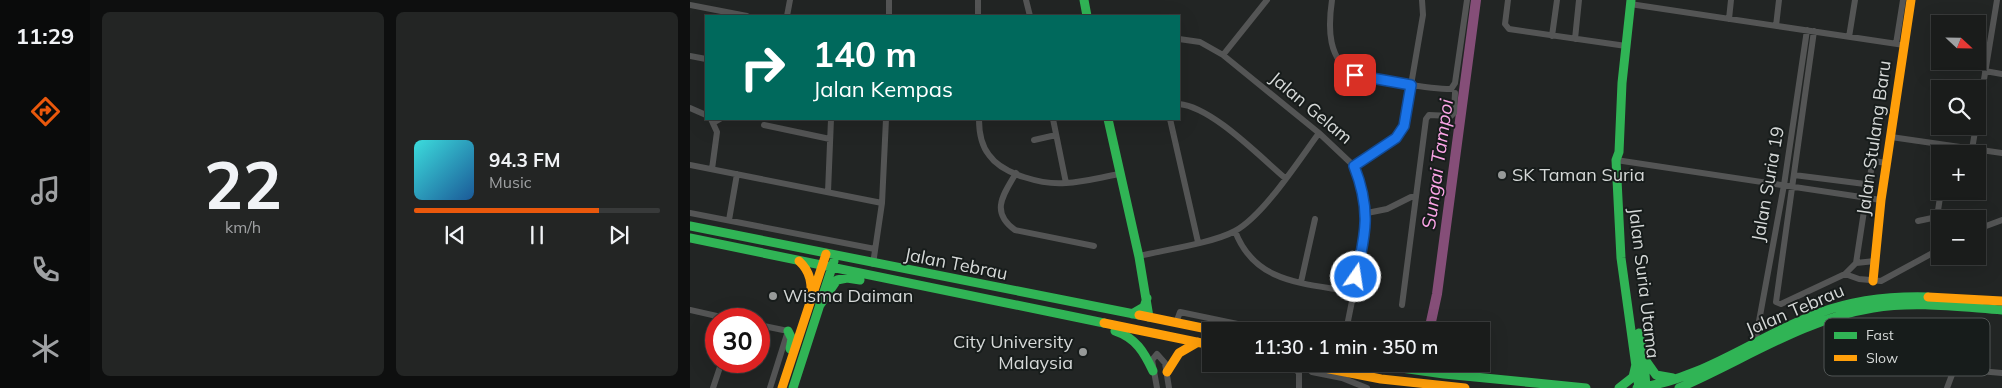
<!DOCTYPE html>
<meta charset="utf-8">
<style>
:root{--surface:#1a1c1b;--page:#232524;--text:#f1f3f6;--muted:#9fa1a3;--line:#383a3a;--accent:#ea580c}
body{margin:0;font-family:Mulish,sans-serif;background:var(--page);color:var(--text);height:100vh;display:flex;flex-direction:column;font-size:19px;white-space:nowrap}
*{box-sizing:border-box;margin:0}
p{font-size:16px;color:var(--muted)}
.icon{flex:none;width:28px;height:28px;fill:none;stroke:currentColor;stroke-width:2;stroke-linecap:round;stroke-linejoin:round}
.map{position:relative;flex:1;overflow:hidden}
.sheet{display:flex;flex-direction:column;gap:12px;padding:12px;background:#0e0f0f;width:600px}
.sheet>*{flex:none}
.banner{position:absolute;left:15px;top:15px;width:475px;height:105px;border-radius:0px;box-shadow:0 5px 20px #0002,0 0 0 1px var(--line);background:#00695c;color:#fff;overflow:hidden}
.needle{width:32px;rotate:112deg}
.controls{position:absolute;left:1241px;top:15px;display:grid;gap:10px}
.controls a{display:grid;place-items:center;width:55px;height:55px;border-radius:0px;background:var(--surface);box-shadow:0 5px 20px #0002,0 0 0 1px var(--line);font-size:25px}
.speed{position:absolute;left:15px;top:308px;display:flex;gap:10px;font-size:25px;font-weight:700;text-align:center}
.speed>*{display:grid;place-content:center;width:65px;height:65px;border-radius:50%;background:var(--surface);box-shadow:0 5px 20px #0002,0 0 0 1px var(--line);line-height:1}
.speed .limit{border:8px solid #d22;background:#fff;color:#111}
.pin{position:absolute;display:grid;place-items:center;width:42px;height:42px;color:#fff;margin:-21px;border-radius:10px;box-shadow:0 2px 8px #0006}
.me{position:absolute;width:55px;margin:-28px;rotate:13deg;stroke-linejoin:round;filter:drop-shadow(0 0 4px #0008)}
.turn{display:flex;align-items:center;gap:18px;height:105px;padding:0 25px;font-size:22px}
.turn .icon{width:65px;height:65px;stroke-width:2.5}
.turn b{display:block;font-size:35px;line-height:42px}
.sheet .widget{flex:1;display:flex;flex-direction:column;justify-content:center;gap:8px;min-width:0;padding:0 18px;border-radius:8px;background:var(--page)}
.sheet .dial{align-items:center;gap:0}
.dial b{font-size:65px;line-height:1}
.song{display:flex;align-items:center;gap:15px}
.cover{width:60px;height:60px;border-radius:8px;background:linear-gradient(135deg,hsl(180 70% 55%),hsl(210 70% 35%))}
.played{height:5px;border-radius:2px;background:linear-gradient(90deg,var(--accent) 75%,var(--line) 75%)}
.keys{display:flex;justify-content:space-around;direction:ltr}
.sheet .tiles{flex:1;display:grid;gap:12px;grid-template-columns:repeat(2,1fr)}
.trip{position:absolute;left:512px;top:322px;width:288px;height:50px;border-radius:0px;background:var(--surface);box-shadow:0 5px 20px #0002,0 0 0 1px var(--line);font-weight:600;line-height:50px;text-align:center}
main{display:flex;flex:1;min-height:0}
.tab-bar{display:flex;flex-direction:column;width:90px;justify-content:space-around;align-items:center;background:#0a0b0b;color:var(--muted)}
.tab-bar .icon{width:35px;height:35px}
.tab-bar .current{color:var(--accent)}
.tab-bar b{font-size:22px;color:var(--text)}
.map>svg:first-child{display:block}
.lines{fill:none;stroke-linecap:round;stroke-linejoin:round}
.river{stroke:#854e78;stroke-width:10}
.street{stroke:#545555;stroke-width:6}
.fast{stroke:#30b455;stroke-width:9}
.slow{stroke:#ff9f0a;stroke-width:9}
.route-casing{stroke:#114b97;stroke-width:12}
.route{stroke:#1a73e8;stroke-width:9}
.poi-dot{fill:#979a99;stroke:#171c1b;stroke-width:2}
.labels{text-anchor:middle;stroke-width:4;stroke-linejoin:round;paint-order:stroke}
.street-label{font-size:18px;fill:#d6d9d8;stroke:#171c1b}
.poi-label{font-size:18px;fill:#d6d9d8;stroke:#171c1b;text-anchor:start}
.water-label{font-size:19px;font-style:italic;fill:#fca5e7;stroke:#171c1b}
.key{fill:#171c1b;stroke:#505554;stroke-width:1}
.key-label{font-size:14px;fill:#d6d9d8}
</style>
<main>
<nav class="tab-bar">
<b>11:29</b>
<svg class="icon current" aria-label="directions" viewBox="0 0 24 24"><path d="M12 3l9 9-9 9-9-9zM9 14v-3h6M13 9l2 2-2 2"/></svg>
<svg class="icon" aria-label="music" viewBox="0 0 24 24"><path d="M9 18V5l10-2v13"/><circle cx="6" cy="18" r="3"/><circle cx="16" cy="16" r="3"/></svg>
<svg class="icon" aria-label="phone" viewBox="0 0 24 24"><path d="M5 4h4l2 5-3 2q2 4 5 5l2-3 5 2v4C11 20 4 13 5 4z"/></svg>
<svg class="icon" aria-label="climate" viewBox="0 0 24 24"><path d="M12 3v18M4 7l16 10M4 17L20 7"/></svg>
</nav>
<section class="sheet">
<div class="tiles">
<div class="widget dial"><b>22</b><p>km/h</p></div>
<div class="widget">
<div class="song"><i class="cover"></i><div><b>94.3 FM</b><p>Music</p></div></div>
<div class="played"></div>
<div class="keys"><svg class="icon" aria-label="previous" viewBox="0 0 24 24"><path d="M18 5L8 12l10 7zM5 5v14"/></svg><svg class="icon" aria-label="pause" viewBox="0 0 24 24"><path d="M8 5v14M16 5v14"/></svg><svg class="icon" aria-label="next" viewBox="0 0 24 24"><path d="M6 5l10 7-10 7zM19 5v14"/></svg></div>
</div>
</div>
</section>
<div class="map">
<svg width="1312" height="388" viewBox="0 0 1312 388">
<rect width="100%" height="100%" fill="#222524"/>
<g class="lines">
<path class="river" d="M739,331L747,294L786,0"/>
<path class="street" d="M288,0V16
M336,0L340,16
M642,0C638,27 637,61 666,75C677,80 691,81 703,82C722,85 742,89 761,89L765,83L777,0
M818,0L815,24L819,29L936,46
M940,4L1214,45
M0,5L57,16
M97,16L100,0
M199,16V0
M1039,19L1041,0
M1086,26L1089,0
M1124,31L1086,302L1091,304L1155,274L1166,263L1185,261
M862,36L867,0
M1159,37L1165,0
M489,39L510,42L533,55L629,133L664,166L676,200L677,213L673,246L656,331
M885,39L889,0
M1206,44L1213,0
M533,55L577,0
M0,56L16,59
M1295,71L1312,74
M489,104C522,107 569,156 595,178
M0,108L16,115
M1288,116L1307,0
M21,119L27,132L22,169
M289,119C289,132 291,145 299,155C313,175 354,185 376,183C394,182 412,177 430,174
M363,119L376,183
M480,119L508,242
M23,123L30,119
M74,125L140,139
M1201,137L1312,153
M344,140L366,135
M1282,149L1286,126
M1257,154L1259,146
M926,160L1191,200
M0,165L192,203
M664,166L706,138L714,126L733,15L732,0
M326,173C313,195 300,212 325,230L404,246
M1104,175L1175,184L1179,181L1183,161L1197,163
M138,192L141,119
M0,213L185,249
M677,213L697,209L721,197H726
M39,220L47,174
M1228,221L1247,217L1251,191
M1288,229L1312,220
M545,231C565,284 614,283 663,292
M449,256C474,250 523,243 545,231C574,215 609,160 629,133
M1166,263L1176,198
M183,264L192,203L196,119
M1155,274L1169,279L1191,281L1250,249
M611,282L625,219
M712,305L736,119L739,115L761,116L764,113L765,93
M0,310L40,319
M486,323L490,312L581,331
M69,325L98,331L80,388
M1065,343L1094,185L1117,30
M1230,360L1259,364L1263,372
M601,364L609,373V388
M1259,364L1260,343
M615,366L622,372L652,378L677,388
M1263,372L1278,370L1312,373
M23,388L32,361
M467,388L462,360L467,354L475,363L479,388
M1257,388L1263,372"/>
<path class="fast" d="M394,0L397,16
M941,0L932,83L929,152L926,160L931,258L949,388
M418,119L449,257L459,317
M0,226L449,315
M0,238L414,323
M130,305L147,280L157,278L170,280
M442,314L454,307L457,298
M98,331L102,339L100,349
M425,331C446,338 454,352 463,371
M949,333L954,358L956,388
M954,358L966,375L983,378
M683,364L754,374L896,388
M103,388L144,261
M929,388L943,377L947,360
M947,388C1014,379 1067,336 1129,313C1164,300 1201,296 1238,297
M989,388C1052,361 1114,319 1183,308C1225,301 1269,307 1312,310"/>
<path class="slow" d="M109,261C121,272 122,284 121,300
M1183,281L1191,200L1221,0
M1238,297L1312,301
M449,315L527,331
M414,323L521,345
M614,364L691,379L775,388
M477,372L489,353L508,342
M92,388L136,254"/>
</g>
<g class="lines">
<g class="route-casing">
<path id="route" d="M665,75L721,85L714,126L706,138L664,166C681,209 676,233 666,277"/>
</g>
<use href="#route" class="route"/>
</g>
<g class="poi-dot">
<circle cx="812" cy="175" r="5"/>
<circle cx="83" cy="296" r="5"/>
<circle cx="393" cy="352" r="5"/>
</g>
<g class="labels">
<g class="street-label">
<text transform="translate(621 108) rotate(40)" y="6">Jalan Gelam</text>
<text transform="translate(1184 138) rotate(-82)" y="6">Jalan Stulang Baru</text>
<text transform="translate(1078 184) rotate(-80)" y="6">Jalan Suria 19</text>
<text transform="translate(266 264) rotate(11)" y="6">Jalan Tebrau</text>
<text transform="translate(954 283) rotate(83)" y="6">Jalan Suria Utama</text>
<text transform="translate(1105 310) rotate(-23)" y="6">Jalan Tebrau</text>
</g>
<g class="poi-label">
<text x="822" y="181">SK Taman Suria</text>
<text x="93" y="302">Wisma Daiman</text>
<text x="383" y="348" text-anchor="end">City University<tspan x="383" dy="21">Malaysia</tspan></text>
</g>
<g class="water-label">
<text transform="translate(747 164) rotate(-82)" y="7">Sungai Tampoi</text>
</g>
</g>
<rect x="1134" y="318" width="166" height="58" rx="8" class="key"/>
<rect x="1144" y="332" width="23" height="7" fill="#30b455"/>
<rect x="1144" y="355" width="23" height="6" fill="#ff9f0a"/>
<g class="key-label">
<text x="1176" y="340">Fast</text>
<text x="1176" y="363">Slow</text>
</g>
</svg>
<div class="controls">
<a><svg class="needle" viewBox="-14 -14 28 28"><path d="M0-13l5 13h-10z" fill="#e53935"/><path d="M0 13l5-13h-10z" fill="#9fa1a3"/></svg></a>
<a><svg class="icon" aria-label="search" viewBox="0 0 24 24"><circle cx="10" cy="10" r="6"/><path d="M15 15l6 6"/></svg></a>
<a>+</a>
<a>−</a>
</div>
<div class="speed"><div class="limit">30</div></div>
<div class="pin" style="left:665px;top:75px;background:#d93025"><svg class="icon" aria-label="arrive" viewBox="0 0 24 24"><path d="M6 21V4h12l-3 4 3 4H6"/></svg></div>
<svg class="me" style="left:666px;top:277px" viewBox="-20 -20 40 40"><circle r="17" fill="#1a73e8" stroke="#fff" stroke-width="3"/><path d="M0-11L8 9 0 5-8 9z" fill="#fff"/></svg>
<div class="trip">11:30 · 1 min · 350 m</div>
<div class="banner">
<div class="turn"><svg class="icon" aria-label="right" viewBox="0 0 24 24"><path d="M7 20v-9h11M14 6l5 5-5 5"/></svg><div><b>140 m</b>Jalan Kempas</div></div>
</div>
</div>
</main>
